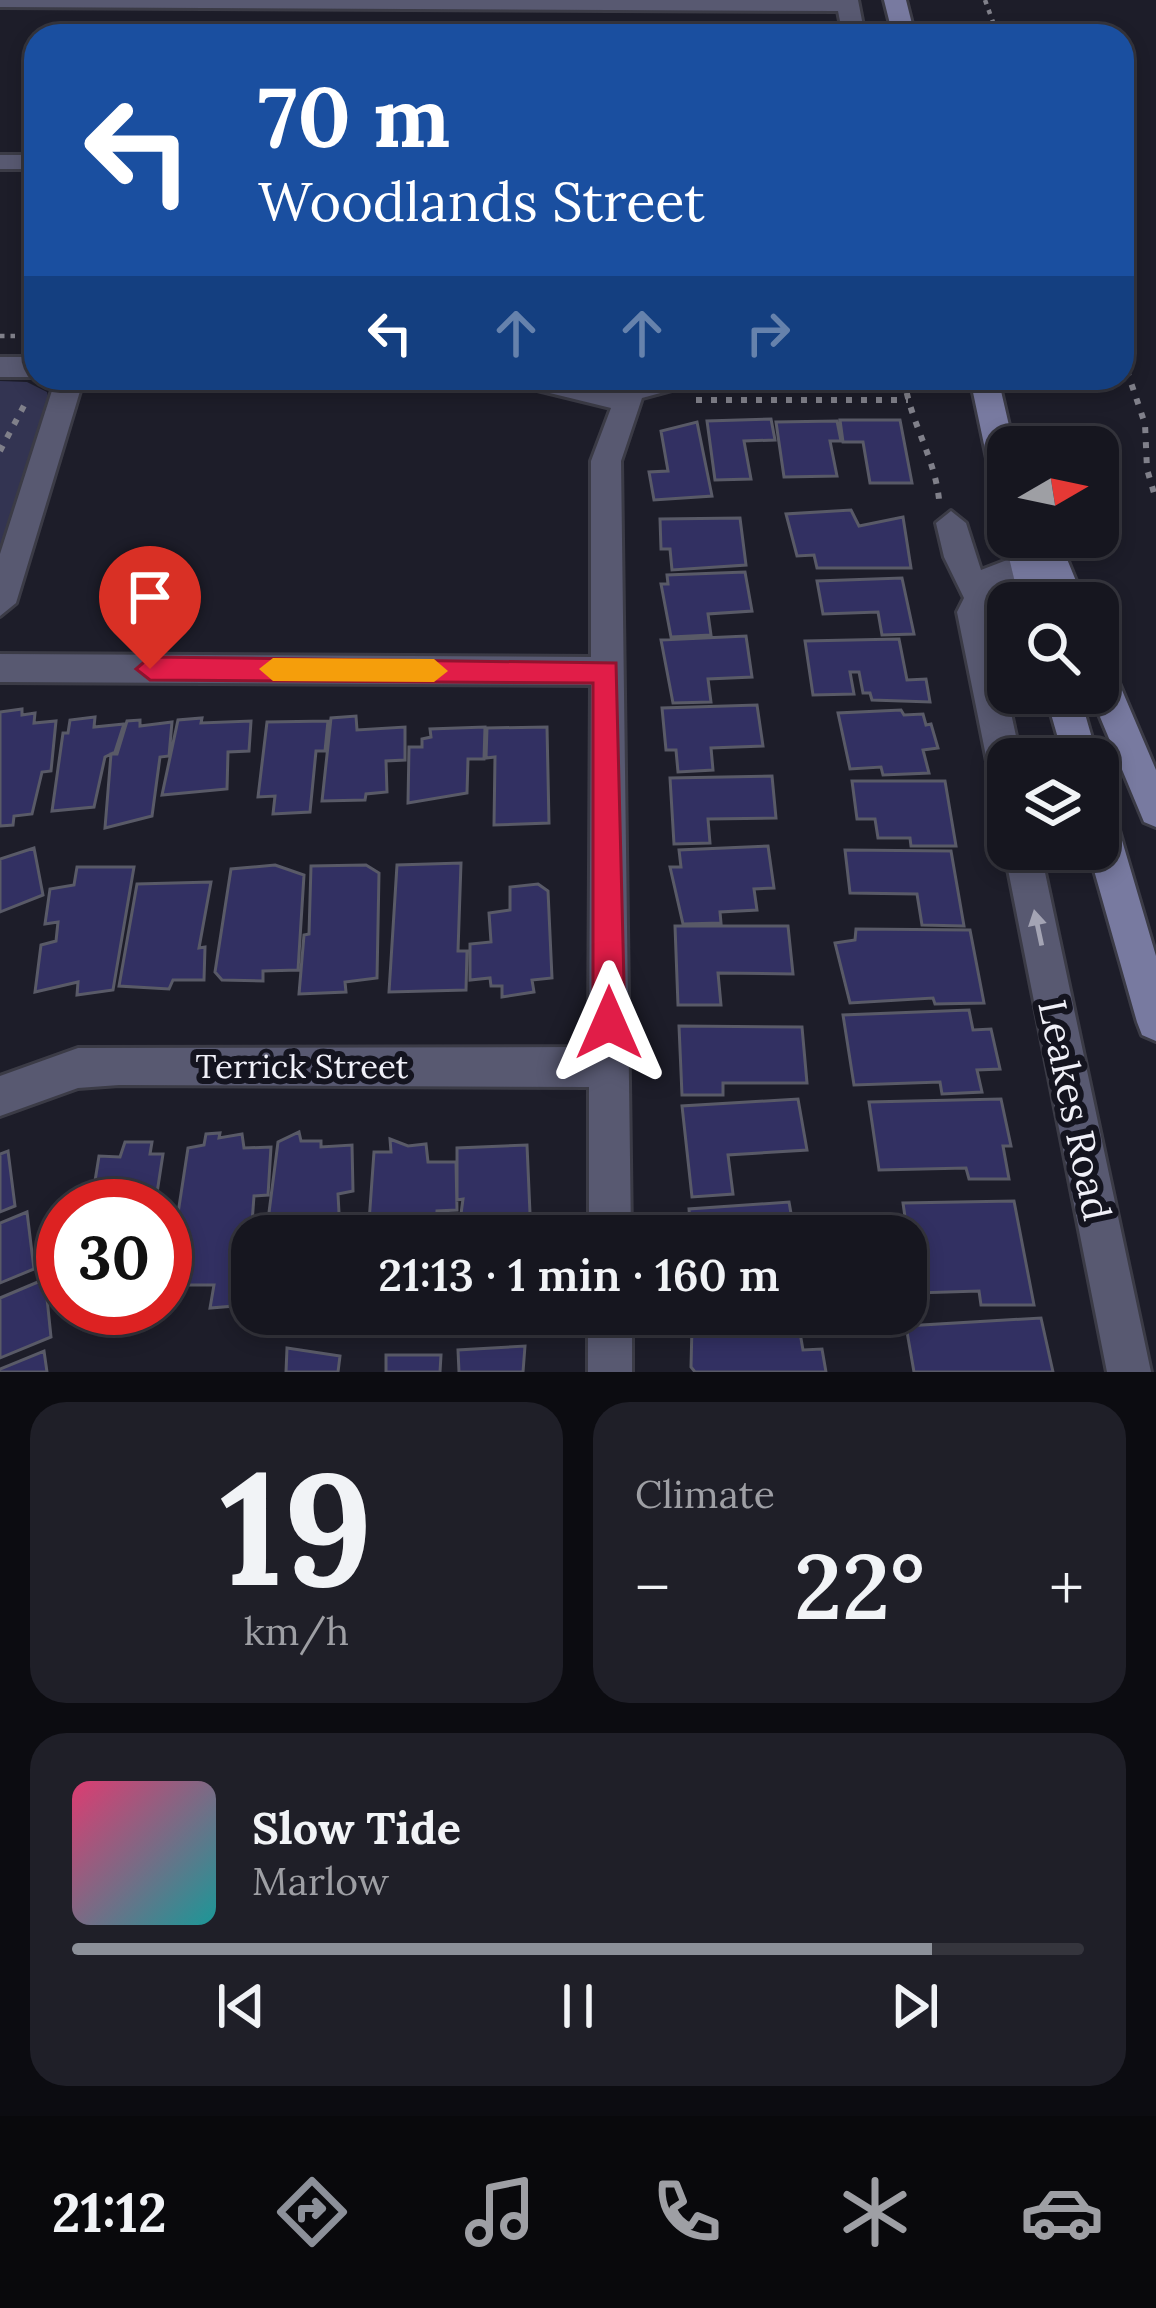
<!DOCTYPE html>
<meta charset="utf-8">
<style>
:root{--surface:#16161f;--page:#1f1f28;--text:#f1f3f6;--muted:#9e9fa4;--line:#35353d;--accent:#8c9099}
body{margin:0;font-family:Lora,serif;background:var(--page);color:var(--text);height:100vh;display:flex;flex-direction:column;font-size:45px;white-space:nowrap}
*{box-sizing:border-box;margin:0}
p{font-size:39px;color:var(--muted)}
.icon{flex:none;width:66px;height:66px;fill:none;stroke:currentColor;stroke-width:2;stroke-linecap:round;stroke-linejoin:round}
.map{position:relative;height:1372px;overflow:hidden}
.drawer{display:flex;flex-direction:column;gap:30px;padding:30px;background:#0c0c11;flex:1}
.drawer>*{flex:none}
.banner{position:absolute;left:24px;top:24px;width:1110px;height:366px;border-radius:36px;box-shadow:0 6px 18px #0003,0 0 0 3px var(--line);background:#1a4fa0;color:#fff;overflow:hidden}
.needle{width:78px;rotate:81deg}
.fabs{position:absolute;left:987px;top:426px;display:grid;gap:24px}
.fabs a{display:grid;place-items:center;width:132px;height:132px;border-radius:24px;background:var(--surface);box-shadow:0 6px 18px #0003,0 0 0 3px var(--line);font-size:60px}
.speed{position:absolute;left:36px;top:1179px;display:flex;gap:24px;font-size:60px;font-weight:700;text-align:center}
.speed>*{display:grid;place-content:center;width:156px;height:156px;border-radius:50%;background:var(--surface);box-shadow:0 6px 18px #0003,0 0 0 3px var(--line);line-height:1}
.speed .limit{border:18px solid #d22;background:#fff;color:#111}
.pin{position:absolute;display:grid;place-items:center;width:102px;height:102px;color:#fff;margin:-123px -51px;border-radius:50% 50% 50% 0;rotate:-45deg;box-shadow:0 0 12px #0007}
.pin .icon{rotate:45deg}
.me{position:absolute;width:132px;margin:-66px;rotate:0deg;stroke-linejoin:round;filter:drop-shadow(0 0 9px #0008)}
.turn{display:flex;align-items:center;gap:42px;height:252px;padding:0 36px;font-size:54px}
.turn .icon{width:156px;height:156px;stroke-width:2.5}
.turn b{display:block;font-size:84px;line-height:102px}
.lanes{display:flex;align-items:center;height:114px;padding:0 36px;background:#0003;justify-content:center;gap:60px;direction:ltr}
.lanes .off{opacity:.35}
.big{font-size:90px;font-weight:600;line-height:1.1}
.drawer .widget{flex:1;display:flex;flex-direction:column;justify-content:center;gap:18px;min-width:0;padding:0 42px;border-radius:36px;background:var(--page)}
.drawer .dial{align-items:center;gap:0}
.dial b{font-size:156px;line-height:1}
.song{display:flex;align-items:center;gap:36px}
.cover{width:144px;height:144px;border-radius:18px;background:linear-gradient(135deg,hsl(340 70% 55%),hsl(180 70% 35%))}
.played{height:12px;border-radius:6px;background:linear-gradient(90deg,var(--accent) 85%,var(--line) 85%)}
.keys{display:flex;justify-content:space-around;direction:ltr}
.heat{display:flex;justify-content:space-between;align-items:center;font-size:66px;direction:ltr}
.drawer .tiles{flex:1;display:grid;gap:30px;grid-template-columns:1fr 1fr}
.widget:last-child{grid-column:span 2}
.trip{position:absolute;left:231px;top:1215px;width:696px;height:120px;border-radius:36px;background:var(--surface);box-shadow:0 6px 18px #0003,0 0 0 3px var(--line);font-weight:600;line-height:120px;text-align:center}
.tab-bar{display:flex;height:192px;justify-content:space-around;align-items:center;background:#09090c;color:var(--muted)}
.tab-bar .icon{width:84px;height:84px}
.tab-bar .current{color:var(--accent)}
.tab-bar b{font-size:54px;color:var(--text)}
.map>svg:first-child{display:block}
.green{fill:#333452}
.building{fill:#323062;stroke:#595a67;stroke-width:3}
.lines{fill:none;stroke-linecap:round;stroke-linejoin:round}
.minor-casing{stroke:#3b3b46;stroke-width:6}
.secondary-casing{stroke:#3b3b46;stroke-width:6}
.path-far1{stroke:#80808a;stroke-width:4.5;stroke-dasharray:4.5 6;stroke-linecap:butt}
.path{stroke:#80808a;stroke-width:6;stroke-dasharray:6 9;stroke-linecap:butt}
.minor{fill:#585971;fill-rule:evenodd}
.secondary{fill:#787aa0;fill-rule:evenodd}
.oneway{fill:#a4a4b4}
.route{fill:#e11d48;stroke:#92132f;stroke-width:3}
.slow{fill:#f59e0b}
.labels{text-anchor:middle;stroke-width:12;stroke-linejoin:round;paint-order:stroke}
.street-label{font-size:33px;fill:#f0f0f8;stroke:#14141f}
.near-street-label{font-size:39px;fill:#f0f0f8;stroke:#14141f}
</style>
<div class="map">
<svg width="1156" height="1372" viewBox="0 0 1156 1372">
<rect width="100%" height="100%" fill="#1d1d29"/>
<path class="green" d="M0,381L27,382L47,392L50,404L0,560Z"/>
<path class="building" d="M574,24L613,27V36H574Z
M696,25L695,36H659L658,29Z
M758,25H778L779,33L741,36L740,30H758Z
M771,419L775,440L744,441L751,479L715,480L707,421Z
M840,420H900L912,483H870L863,442H843Z
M837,421L841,441H830L837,476L784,477L776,422Z
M697,422L712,496L654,500L649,472L668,471L661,431Z
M851,510L859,526L903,517L911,568H817L814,555L797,556L786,514Z
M740,518L746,565L672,570L670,549H661L660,519Z
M745,572L752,611L708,614L711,635L671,637L661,584H668L667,575Z
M902,578L914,634L882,635L878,612L823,614L817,581Z
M746,636L752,677L708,679L711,702L673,703L661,640Z
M899,639L907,680L926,679L930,702L872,700L870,693H863L859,672H850L854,694L813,695L805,641Z
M757,705L763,746L711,748L713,770L678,772L676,750H666L662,708Z
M22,709V715L35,713L34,723L56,721L51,771L42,772L32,814L14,816L13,825L0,826V712Z
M901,710L904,715L923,714L926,725L931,724L938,748L923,750L929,773L883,775L881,767L850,769L838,713Z
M356,716L357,730L405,727V760L386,761L387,792L366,794L365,800L322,801L331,718Z
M95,717L94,727L124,724L115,752L105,757L94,807L52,811L63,733H68L70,720Z
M202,718L201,723L251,721L249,751L228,752L227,789L162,795L178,720Z
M140,720V726L172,722L169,756L160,757L152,816L105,828L111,754H117L127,721Z
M328,721L325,751H316L310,812L273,814L275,796L258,797L267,722Z
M485,727L484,759H468L467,793L408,803L409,747H422V739L431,737L430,729Z
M547,727L549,823L494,825L495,757L486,758L487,728Z
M772,776L776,818L708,819L710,843L674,844L670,778Z
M852,781H945L956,846H911L910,838H878L875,819H857Z
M768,846L774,888L754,889L757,910L720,912L721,923L683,924L670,867H681L679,850Z
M34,848L43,895L0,912V859Z
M845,850L951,851L964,926L922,925L917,894L850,893Z
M461,863L458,951H467L466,990L389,992L397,865Z
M275,865L304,875L298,970L263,971V981L222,980L215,972L231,869Z
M366,865L379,873L377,978L345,982L346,992L299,994L304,935L309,934L311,866Z
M77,867H134L113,990L77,995L78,982L35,992L41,945L56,941L58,922L45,924L50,889L74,885Z
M211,882L199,948L205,947L204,980H173L169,989L119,986L137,884Z
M538,884L548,891L552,978L532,980L534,992L502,997V986H491L490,978L470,980V944L491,942L489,913L510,910V887Z
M675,926H788L793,974L718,973L721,1005H678Z
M856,929L970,930L984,1003L935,1004L933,998L850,1003L835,943L855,940Z
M969,1010L973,1030L991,1029L1000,1069L977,1070L982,1092L942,1094L940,1082L854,1085L843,1015Z
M679,1026L802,1027L807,1083H723V1095H682Z
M798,1099L807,1150L728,1155L733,1194L692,1197L682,1106Z
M1001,1099L1011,1146H1003L1009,1179H969L966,1168L879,1170L869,1102Z
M299,1132L301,1141H321V1147L352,1145L353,1191L338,1194L340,1231L266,1236L278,1142Z
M220,1133L219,1138L242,1134L244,1148L271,1147L268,1195L254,1196L246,1305L210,1308L214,1285H167L188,1148L204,1145L206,1134Z
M390,1139L408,1146L426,1144L428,1162H456L457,1210L437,1211L436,1236H368L374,1152H391Z
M125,1142H152L150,1154H163L155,1206H91L99,1156L120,1157Z
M527,1145L531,1236H458L463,1199L457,1200V1148Z
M8,1151L15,1206L0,1212V1154Z
M1014,1201L1034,1305H981L979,1291L916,1293L903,1203Z
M789,1202L795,1236H681L683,1223H690L689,1209Z
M27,1212L34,1269L0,1283V1223Z
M45,1279L51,1337L0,1358V1298Z
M1041,1318L1053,1372H914L906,1326Z
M780,1319L799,1327L803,1350L822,1349L826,1372H695L691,1367L692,1326Z
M525,1346L523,1372H459L458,1350Z
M287,1348L340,1356L338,1372H286Z
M44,1351L47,1372H0V1369Z
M386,1355H441L440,1372H386Z"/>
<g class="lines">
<g class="minor-casing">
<path id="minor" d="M0,0H858L865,36H843L838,11L0,7Z
M0,155H36V169H0Z
M0,357H36V377H0Z
M56,378H84L16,603L0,616V554Z
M513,378H582L602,388L631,378H694L690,385L642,398L621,461L631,1236H589V1087L119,1085L78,1088L0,1116V1076L78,1048L589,1047L591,685L0,682V654L591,657V461L611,408L517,385Z
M951,511L966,523L981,570L1025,553L1040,565L1036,574L1000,588L989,612L1021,759H1008V796L996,792L991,781L957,612L964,598L944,557L936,523Z
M1008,840V849H1040L1151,1372H1107L1004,849Z
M588,1314H632V1372H588Z"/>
</g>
<g class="secondary-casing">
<path id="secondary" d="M884,0H906L915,36H893Z
M970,378H998L1014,447H1008V498L993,487Z
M1008,529V537H1058L1085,603H1053L1049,591L1052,603H1020L1004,537Z
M1098,658L1110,662L1156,770V827L1144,822L1090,693H1098Z
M1045,693H1079L1098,759H1064Z
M1098,804L1110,809L1116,820L1156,956V1041L1142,1035L1137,1022L1088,849H1098Z"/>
</g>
<path class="path-far1" d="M985,0L998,36
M0,336H36"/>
<path class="path" d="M1122,356L1145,424L1147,469L1156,500
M904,378C910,422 934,455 939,499
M696,400H908
M0,451L27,400"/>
<use href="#minor" class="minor"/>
<use href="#secondary" class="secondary"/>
</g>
<defs><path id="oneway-solid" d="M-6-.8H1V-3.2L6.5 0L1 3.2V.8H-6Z" transform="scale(3)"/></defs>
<use class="oneway" href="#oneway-solid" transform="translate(1038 928) rotate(-102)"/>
<path class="route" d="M150,657L616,663L625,1023L620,1034L609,1039L598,1034L593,1023V683L150,680L136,669Z"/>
<path class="slow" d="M273,658L434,659L448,671L434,682L273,681L259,669Z"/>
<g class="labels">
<g class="street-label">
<text x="302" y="1078">Terrick Street</text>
</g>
<g class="near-street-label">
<text transform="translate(1075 1110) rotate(78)" y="14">Leakes Road</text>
</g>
</g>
</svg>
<div class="fabs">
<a><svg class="needle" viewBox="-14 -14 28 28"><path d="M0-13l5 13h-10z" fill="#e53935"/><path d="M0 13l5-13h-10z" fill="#9e9fa4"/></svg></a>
<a><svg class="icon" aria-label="search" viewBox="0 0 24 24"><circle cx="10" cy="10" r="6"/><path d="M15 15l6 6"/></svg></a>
<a><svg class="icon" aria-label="layers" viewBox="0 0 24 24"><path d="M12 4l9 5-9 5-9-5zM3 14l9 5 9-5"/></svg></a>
</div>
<div class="speed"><div class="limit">30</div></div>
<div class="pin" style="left:150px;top:669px;background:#d93025"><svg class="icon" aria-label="arrive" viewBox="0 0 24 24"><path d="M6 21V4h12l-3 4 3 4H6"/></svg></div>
<svg class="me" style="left:609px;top:1023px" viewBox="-20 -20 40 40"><path d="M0-17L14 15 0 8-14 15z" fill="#e11d48" stroke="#fff" stroke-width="4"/></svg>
<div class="trip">21:13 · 1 min · 160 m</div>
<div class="banner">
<div class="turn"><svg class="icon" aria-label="left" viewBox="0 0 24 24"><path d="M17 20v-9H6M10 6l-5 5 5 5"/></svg><div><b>70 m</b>Woodlands Street</div></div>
<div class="lanes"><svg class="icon" aria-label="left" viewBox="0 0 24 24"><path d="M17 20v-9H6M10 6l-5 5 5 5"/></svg><svg class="icon off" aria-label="ahead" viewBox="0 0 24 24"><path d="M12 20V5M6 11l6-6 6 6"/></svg><svg class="icon off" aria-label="ahead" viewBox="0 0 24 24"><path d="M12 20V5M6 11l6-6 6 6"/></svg><svg class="icon off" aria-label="right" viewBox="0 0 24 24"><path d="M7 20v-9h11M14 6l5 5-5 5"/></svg></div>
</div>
</div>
<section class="drawer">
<div class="tiles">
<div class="widget dial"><b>19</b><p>km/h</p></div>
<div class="widget"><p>Climate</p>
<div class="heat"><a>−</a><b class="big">22°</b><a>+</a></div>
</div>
<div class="widget">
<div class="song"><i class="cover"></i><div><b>Slow Tide</b><p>Marlow</p></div></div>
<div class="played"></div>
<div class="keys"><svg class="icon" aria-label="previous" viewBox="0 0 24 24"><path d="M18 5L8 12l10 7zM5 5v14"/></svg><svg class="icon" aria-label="pause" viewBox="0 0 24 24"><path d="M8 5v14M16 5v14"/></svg><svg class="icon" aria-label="next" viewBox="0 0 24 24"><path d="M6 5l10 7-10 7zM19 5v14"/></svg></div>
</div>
</div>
</section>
<nav class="tab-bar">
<b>21:12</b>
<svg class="icon current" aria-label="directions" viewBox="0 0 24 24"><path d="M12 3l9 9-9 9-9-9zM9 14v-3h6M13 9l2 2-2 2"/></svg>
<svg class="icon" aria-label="music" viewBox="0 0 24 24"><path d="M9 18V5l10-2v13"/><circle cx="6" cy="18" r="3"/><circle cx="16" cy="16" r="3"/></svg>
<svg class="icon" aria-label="phone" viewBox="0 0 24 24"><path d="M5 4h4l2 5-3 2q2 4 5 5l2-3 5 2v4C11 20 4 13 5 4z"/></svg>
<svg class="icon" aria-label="climate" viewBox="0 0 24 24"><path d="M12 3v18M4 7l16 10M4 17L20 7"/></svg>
<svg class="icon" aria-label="car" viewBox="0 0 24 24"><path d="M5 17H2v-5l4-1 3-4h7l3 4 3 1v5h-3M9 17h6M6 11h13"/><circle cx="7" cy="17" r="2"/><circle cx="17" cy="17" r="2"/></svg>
</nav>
